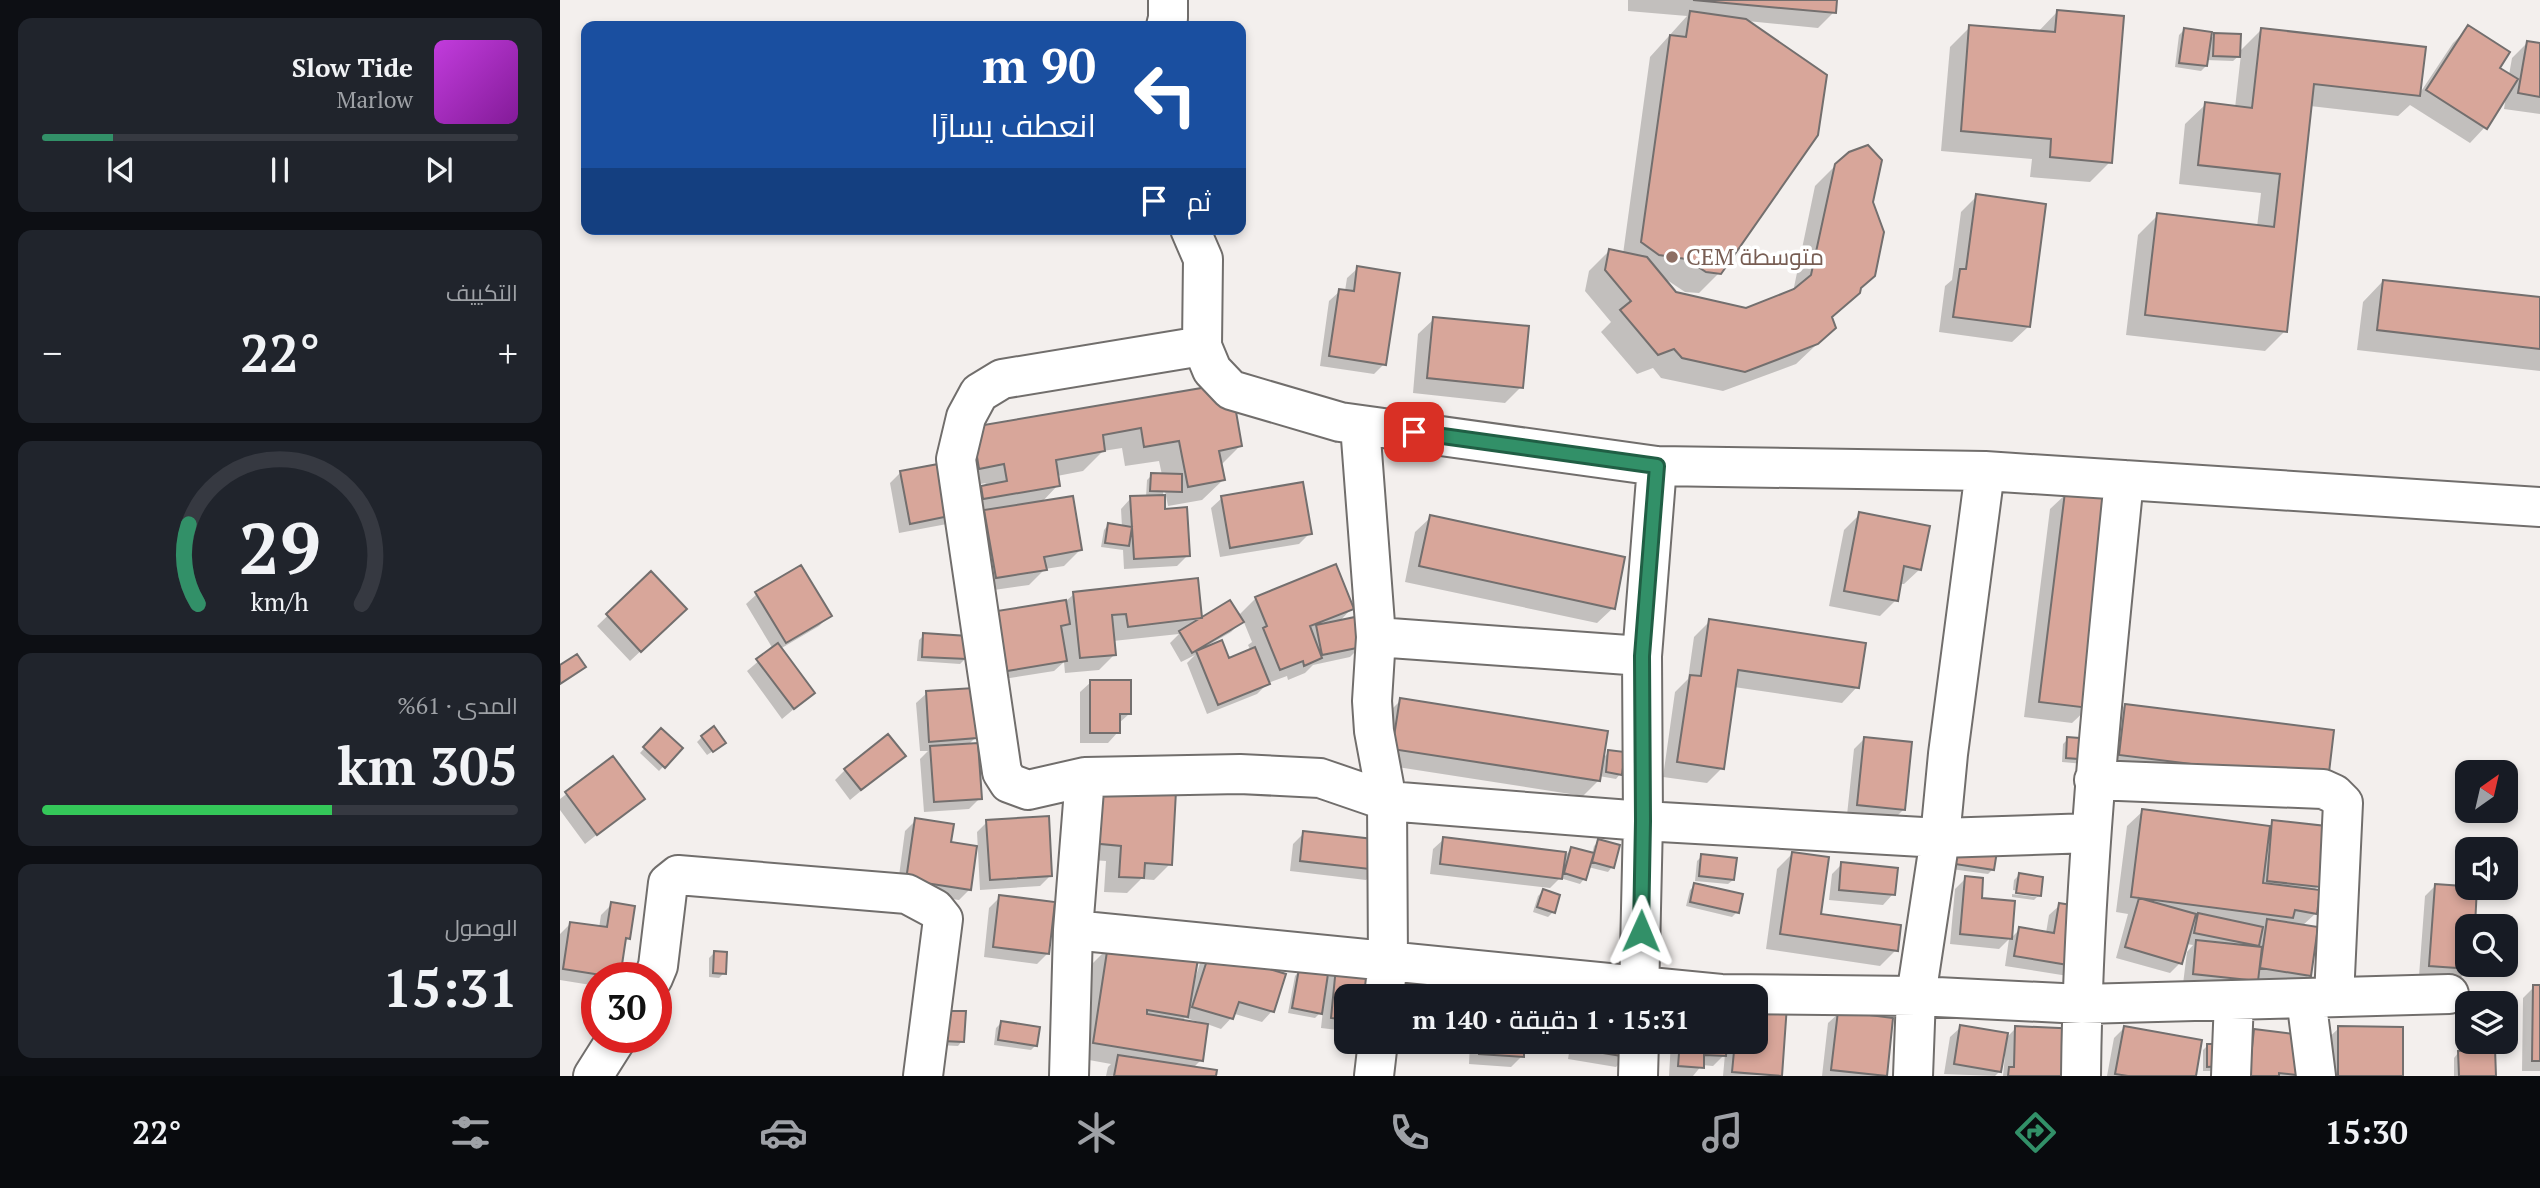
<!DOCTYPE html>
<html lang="ar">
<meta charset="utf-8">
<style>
:root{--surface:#171b24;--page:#20242c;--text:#f1f3f6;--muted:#9ea1a6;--line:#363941;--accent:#329068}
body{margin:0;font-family:"PT Serif",Cairo,serif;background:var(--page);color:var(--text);direction:rtl;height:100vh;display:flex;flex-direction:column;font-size:26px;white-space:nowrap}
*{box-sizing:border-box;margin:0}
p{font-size:23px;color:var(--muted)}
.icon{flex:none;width:38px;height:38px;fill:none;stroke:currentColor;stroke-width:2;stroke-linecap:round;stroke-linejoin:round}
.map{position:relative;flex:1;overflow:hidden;direction:ltr}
.details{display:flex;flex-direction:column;gap:18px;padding:18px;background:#0d0f14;width:560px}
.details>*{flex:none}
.guide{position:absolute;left:21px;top:21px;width:665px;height:214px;border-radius:14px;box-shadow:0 4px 10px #0003;direction:rtl;background:#1a4fa0;color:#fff;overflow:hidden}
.needle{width:46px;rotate:34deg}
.controls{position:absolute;left:1895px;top:760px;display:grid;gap:14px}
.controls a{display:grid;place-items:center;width:63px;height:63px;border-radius:14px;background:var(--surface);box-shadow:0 4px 10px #0003;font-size:35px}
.speed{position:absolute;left:21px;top:962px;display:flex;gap:14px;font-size:35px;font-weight:700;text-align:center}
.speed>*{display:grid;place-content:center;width:91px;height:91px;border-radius:50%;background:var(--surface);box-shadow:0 4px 10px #0003;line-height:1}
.speed .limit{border:10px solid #d22;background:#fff;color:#111}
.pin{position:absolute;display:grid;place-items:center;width:60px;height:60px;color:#fff;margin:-30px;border-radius:14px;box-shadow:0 4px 10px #0006}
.me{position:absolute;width:77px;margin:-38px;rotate:1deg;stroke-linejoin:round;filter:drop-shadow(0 0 5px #0008)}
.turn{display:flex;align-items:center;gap:24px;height:147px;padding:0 35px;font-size:32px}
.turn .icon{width:91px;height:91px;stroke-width:2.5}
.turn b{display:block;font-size:49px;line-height:60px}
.then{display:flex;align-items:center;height:66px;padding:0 35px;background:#0003;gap:14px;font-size:26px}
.big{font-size:52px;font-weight:600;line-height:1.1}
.details .tile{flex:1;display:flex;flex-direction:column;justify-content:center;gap:10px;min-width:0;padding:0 24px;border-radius:14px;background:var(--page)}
.details .dial{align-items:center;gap:0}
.dial svg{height:182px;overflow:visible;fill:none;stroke:var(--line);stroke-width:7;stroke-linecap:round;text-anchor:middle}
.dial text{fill:var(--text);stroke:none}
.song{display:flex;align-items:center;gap:21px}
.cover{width:84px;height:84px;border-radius:10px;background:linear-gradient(135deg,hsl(290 70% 55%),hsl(290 70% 35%))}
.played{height:7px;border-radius:4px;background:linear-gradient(90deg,var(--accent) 15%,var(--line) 15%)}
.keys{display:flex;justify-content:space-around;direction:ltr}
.heat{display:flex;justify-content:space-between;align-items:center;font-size:38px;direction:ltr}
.charge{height:10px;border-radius:5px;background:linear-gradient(90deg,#34c759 61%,var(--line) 0)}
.trip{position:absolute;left:774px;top:984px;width:434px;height:70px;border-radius:14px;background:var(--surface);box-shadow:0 4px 10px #0003;font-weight:600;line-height:70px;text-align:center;direction:rtl}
.tabs{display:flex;height:112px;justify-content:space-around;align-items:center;background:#090b0e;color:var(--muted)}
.tabs .icon{width:49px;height:49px}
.tabs .current{color:var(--accent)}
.tabs b{font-size:32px;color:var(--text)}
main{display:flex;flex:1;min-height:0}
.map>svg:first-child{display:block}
.shadow{fill:#0003;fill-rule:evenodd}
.building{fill:#d8a69a;stroke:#736f6e;stroke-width:2}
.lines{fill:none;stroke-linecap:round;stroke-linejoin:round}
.minor-casing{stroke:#716e6c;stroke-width:42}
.minor{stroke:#fff;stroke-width:38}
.route-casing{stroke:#205e44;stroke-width:18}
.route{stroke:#329068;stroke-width:12}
.education-dot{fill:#8d6e63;stroke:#fff;stroke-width:2.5}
.labels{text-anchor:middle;stroke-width:7;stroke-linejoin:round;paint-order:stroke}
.education-label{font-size:23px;fill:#785e54;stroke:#fff;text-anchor:start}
</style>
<main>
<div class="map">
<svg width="1980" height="1076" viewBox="0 0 1980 1076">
<rect width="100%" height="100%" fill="#f3efed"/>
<path class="shadow" d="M1068,0H1275L1274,12L1258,28L1187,21L1159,273L1139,293L1125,292L1101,276L1116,294L1186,310L1233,292L1255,186L1276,165L1311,202L1298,292L1271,319L1274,328L1236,364L1163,391L1101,378L1093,368L1077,374L1041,332L1051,322L1025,291L1029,271L1049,251L1063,254L1090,57L1127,16L1068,11Z
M1497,12L1550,162L1530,182L1470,177L1472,159L1381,151L1390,47L1410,27L1477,33Z
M1908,28L1938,68L1949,75L1952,58L1967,43L1980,45V114L1944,109L1946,95L1925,127L1910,143L1850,105L1838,116L1750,106L1725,331L1705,351L1566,335L1578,235L1598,215L1697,227L1701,193L1619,184L1625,124L1646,104L1675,108L1681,54L1673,61L1646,60V66L1641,71L1615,67L1619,35L1624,30L1649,41L1655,34L1678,53L1701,30L1864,49L1858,96L1893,43Z
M1417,196L1468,327L1452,342L1379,332L1385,286L1392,280L1401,212Z
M798,268L824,364L814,374L760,366L769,301L780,291H785L787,278Z
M1823,281L1980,299V371L1797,350L1803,302Z
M874,319L961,387L945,403L853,393L858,334Z
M670,385L680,446L660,466L663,480L642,500L608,506L605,491L603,492L604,511L628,555L617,566L564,569L563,550L541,547L544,530L548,525L562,527L561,509L571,498L586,497L587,480L592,475H602L599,461L565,466L562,448L543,451L523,471L497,476L498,485L481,503L520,550L504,566L485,569L469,585L420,592L402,508L426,483L399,488L392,449Z
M388,464L387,524L339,533L330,483L340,473Z
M1506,494L1528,708L1512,723L1464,717L1490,509Z
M662,498L750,533L739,544L660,557L651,508Z
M1300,514L1360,569L1344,584H1339L1336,600L1320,616L1269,606L1284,530Z
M871,517L1053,608L1037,623L845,582L855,532Z
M91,574L114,620L70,661L37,626Z
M636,580L641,620L678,616L696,598L792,608L779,622L800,647L790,657L753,665L745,673L728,680L727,676L708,683L697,694L647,714L627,663L635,655L621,662L610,643L619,634L553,641L555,654L539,670L505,673L504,662L494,671L437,680L427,623L505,602L514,594ZM683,620L692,642L688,645L691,651L668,660L648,648L647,646L671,632Z
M197,594L269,616L259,626L220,649L253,693L222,719L187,671L213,649L186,604Z
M1150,621L1297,687L1282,703L1174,687L1162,768L1147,783L1103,777L1115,692L1128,679L1134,637Z
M364,635L405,659L400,664L357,661L359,640Z
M531,682L569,714L558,724V732L548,743H520V692Z
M367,693L415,738L408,745L420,798L409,809L364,812L360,759L368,751H360L356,703Z
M841,700L1042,759L1049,752L1060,774L1056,779L1039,776V780L1023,796L818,764L825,716Z
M1565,705L1766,780L1544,770L1550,721Z
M101,730L121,748L99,771L80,753Z
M142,737L159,747L147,755L137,742Z
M1304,739L1344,809L1333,820L1287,815L1294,749Z
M1508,739L1524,764L1502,762L1503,744Z
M343,756L290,800L275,780L285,770Z
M52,759L82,799L25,844L0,810V799Z
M509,802L610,864L594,880L581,879L567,893L544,892L546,861L505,858Z
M1583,811L1708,828L1713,822L1758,886L1753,891L1756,913L1742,926L1749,975L1738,985L1697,979L1623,984L1627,952L1633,945L1626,944L1620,963L1610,973L1556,958L1568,914L1556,912L1567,826Z
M356,820L410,889L399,900L337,891L345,831Z
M427,822L490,876L480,886L420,890L417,832Z
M744,833L817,869L806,880L730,871L733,844Z
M884,839L1003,857L1012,849L1032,854L1034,846L1039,841L1052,867L1048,872L1028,867L1024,879L1020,884L1000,878L990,888L870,874L873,849Z
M1394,846L1433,869L1428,874L1391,869Z
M1232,854L1259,916L1336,950L1320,966L1206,949L1217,869Z
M1142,856L1173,880L1168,884L1135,881L1137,861Z
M1282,864L1333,894L1323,905L1269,900L1272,874Z
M1459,875L1479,895L1477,897V894L1453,890L1454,880Z
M1406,878L1450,939L1460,929L1486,933L1489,915L1500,905L1508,976L1445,966L1449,939L1439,949L1390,944L1395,889Z
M1135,885L1177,912L1172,917L1126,906L1130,890Z
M1875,886L1908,926V964L1910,969L1899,979L1859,976L1865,896Z
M983,891L993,912L988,917L973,912L978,896Z
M1452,894L1477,897L1474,900L1452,897Z
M440,897L488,953L477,964L424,957L429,908Z
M52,904L68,938L64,942L59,977L37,978V986L0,980V934L11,923L39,928L41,915Z
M549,947L636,976L640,963L650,953L712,1011L702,1022L675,1014L661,1029L647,1024L641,1060L633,1068L654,1076H546L548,1067L551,1064L518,1058L533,963ZM625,1018L639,1022L638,1024L621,1021Z
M154,953L164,973L159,978L149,977V958Z
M777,968L786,996V1031L761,1028L763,1010L755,1018L728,1013L735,976L739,971L766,979Z
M1974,987H1980V1071H1962L1963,998Z
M1279,1013L1331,1019L1325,1076H1262L1268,1023Z
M379,1017L402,1041L398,1046L378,1045Z
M441,1023L476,1045L471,1050L434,1045L436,1028Z
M1401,1027L1445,1039L1456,1028L1516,1076H1443L1445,1055H1442L1440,1071L1435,1076L1384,1074L1390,1037Z
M1564,1028L1634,1076H1547L1554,1038Z
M1779,1028L1841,1076H1763V1043Z
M1695,1031L1742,1076H1680L1684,1041Z
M910,1041H963L962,1056L951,1067L909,1064Z
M1011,1041H1069L1067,1056L1056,1067L1008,1059Z
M1111,1041H1195L1220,1075L1163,1076L1165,1054L1153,1066L1142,1065L1133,1076H1109Z
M1648,1045L1659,1071H1643V1050Z
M1898,1053L1935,1076H1894V1058Z"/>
<path class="building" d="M1133,0H1277L1276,13Z
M1497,10L1564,16L1552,163L1490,157L1491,139L1401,131L1409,25L1495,32Z
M1130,11L1186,19L1267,75L1258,135L1161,274L1146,272L1126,259L1099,255L1081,242L1110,35L1126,37Z
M1908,25L1950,52L1940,68L1958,79L1927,129L1866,90Z
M1624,28L1652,32L1647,66L1619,63Z
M1701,28L1866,47L1860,96L1754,84L1727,332L1585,315L1597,213L1714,227L1720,174L1638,165L1645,102L1692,108Z
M1654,33L1681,34L1680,57L1653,56Z
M1967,41L1980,43V97L1958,93Z
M1308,145L1322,160L1313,202L1324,232L1315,276L1301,288L1300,293L1272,317L1276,328L1258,344L1185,372L1122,358L1114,349L1098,355L1060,310L1071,301L1045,270L1049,249L1087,257L1116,292L1186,308L1234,289L1251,275L1275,164L1289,152Z
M1416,194L1486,204L1470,327L1393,317L1400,269H1406Z
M797,266L840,273L826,365L769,356L779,289L794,291Z
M1823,280L1980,297V349L1817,330Z
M873,317L969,326L963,388L867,378Z
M671,383L682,446L659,451L665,480L628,487L619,441L584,447L581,428L543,435L545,451L496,460L500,486L423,499L421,486L447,481L444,464L419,469L412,427Z
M389,462L399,514L350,524L340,471Z
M591,473L622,474V492L590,491Z
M743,482L752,534L670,548L661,496Z
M1505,492L1556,498L1529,708L1479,702Z
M605,495V509L627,507L630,556L574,559L570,496Z
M513,496L522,550L484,557L487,570L436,578L424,510Z
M1299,512L1370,526L1361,570L1344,566L1338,601L1284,591Z
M870,515L1065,557L1055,609L859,566Z
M548,523L572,527L569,546L545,543Z
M776,564L794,609L750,626L762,658L744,666L743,661L720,670L703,628L707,626L695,597Z
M241,565L272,616L226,643L195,592Z
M91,571L127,609L81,652L46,614Z
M638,578L642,618L568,627L566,614L552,615L556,655L520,658L513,592Z
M506,600L510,624L501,626L507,661L447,671L437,611Z
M670,600L684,622L632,653L619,631Z
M795,617L802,647L762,655L756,625Z
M1149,619L1306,643L1299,688L1178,670L1164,769L1117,762L1130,675L1141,676Z
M363,633L408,636L407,659L362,657Z
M662,640L669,658L695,647L710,684L658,705L636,651Z
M218,643L255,693L234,709L196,659Z
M17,654L26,667L0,684V665Z
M530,680H571V714H560V733H530Z
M414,688L417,738L369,742L366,691Z
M840,698L1048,731L1040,781L832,749Z
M1565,704L1774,730L1768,781L1559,755Z
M154,726L166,743L153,752L141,736Z
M101,728L123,748L105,768L83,747Z
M328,734L346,756L301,790L284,769Z
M1304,737L1352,742L1345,810L1297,805Z
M1507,737L1532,739L1531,760L1506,758Z
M418,743L422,799L374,802L370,746Z
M1048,750L1065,752L1062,775L1046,772Z
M53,756L85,799L37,835L5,792Z
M524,784L616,791L612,865L585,863L584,878L559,877L561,846L520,842Z
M1582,809L1710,826L1703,883L1760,890L1757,914L1735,910L1733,918L1571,897Z
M489,816L492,876L430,880L426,820Z
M355,818L394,824L391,842L417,846L411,890L346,880Z
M1712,820L1766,826L1760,887L1707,881Z
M743,831L822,840L818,870L740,861Z
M883,837L1006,852L1002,879L880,864Z
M1038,839L1060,845L1054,868L1032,862Z
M1398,840L1438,845L1434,870L1395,864Z
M1011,847L1034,853L1026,880L1004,873Z
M1232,852L1269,857L1261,914L1341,925L1338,951L1220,934Z
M1141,854L1177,858L1174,880L1139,876Z
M1281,862L1338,868L1335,895L1279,890Z
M1459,873L1483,877L1481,896L1456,893Z
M1405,876L1423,878L1422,898L1455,901L1452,939L1400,934Z
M1134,883L1183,894L1179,913L1130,902Z
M1875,884L1917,887L1915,926H1908V964H1912L1911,969L1869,966Z
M983,889L1000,895L995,913L977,907Z
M439,895L495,902L489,954L433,947Z
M1579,898L1636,914L1622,964L1565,947Z
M51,902L75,906L70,939L66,938L60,978L3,969L10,922L47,927Z
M1499,903L1530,908L1520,967L1454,956L1459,927L1494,933Z
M1638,913L1703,927L1699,946L1634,933Z
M1707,919L1758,927L1751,976L1700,968Z
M1636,940L1702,947L1698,981L1633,974Z
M548,945L638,959L628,1017L587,1010V1014L648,1024L643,1061L533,1043Z
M154,951L167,952L166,974L153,973Z
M650,951L726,974L714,1012L679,1002L673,1019L632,1007Z
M776,967L824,971L821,996H786V1020L771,1018Z
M739,969L768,974L762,1014L732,1008Z
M928,985L969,993V996H925Z
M1973,985H1980V1061H1972Z
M1195,1003L1227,1005L1222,1076L1172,1072L1175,1041H1195Z
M383,1011H406L404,1042L382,1041Z
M1278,1011L1333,1018L1327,1076L1271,1070Z
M441,1021L480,1027L477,1046L438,1040Z
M1400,1025L1448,1033L1441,1072L1394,1064Z
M1455,1026L1520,1029L1518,1076H1448L1449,1067H1454Z
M1564,1026L1642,1040L1636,1076H1568L1555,1074Z
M1778,1026L1843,1027V1076H1778Z
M1694,1029L1749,1036L1745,1076L1719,1073V1076H1689Z
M919,1041H964V1057L919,1054Z
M1019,1041H1071L1068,1057L1018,1049Z
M1120,1041H1167L1166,1056L1144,1055V1068L1118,1066Z
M1647,1044H1666V1066L1647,1067Z
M1935,1048L1936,1076H1899L1898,1051Z
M558,1055L657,1070L656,1076H554Z"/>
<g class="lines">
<g class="minor-casing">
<path id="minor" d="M606,26L608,18V0
M630,229L643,259L642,346L652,370L671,390L780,422L1097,466L1425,471L1388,754L1380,838L1356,996L1353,1076
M642,346L442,379L419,393L406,417L396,459L442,772L449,783L468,790L525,777L680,774L760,778L827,801L1083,821L1380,838L1531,833
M800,425L816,637L812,701L814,731L827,801L828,962L824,996
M1425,471L1980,507
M816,637L1082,656
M1534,780L1763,789L1774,794L1783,803L1774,997
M513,930L1161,994L1356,996L1522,1004L1889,994
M93,978L98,966L108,883L118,875L347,894L375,909L383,919L363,1076
M1079,996L1083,821L1082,656L1097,466
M1746,998L1756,1076
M33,1076L57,1038
M509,1076L513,930L525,777
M814,1076L818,1041
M1078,1076L1079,1041
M1521,1076C1523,877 1544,679 1564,480
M1671,1076L1674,1000"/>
</g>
<use href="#minor" class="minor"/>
</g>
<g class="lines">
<g class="route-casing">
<path id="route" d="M854,432L1097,466L1082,656L1083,821L1081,931"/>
</g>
<use href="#route" class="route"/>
</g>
<circle class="education-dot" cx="1112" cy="257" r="7"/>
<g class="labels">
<g class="education-label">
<text x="1126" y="265">CEM متوسطة</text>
</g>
</g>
</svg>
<div class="controls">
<a><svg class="needle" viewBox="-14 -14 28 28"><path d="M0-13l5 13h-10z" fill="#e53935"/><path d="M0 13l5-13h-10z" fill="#9ea1a6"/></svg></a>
<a><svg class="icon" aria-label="sound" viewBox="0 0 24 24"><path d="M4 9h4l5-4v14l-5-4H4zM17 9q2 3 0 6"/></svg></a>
<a><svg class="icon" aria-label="search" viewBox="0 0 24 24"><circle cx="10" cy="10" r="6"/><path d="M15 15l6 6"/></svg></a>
<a><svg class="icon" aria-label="layers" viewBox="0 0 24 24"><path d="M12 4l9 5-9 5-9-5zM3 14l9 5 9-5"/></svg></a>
</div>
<div class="speed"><div class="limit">30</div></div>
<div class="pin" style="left:854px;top:432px;background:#d93025"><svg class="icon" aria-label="arrive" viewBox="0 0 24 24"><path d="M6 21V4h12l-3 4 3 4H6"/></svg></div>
<svg class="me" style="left:1081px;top:931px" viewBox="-20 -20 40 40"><path d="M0-17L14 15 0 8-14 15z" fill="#329068" stroke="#fff" stroke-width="4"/></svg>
<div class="trip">15:31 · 1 دقيقة · 140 m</div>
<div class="guide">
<div class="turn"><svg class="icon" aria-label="left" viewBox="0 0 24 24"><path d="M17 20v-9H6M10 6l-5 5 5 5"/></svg><div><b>90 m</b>انعطف يسارًا</div></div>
<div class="then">ثم<svg class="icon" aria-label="arrive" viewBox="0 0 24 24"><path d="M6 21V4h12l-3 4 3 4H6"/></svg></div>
</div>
</div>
<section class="details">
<div class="tile">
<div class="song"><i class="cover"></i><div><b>Slow Tide</b><p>Marlow</p></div></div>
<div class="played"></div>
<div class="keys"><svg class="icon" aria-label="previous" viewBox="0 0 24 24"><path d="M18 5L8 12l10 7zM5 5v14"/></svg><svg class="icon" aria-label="pause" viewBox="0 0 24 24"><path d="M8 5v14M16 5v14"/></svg><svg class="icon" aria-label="next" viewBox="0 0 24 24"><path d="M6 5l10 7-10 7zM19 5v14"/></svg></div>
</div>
<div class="tile"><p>التكييف</p>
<div class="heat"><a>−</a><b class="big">22°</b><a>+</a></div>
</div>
<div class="tile dial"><svg viewBox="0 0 100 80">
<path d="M14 69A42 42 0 1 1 86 69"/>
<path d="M14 69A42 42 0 0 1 10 34" stroke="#329068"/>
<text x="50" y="56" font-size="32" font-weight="700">29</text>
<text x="50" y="72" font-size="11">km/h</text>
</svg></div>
<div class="tile"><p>المدى · 61%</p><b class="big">305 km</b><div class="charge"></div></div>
<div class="tile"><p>الوصول</p><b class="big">15:31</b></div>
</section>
</main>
<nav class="tabs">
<b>15:30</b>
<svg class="icon current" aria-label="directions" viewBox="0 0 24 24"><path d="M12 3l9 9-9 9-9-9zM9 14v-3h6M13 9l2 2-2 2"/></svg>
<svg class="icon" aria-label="music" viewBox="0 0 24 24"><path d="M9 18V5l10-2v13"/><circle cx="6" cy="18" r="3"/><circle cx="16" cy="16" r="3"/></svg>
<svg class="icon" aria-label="phone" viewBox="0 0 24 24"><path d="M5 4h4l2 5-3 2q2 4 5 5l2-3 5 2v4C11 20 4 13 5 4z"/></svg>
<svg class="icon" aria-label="climate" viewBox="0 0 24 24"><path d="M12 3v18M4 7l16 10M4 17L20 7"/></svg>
<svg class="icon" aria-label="car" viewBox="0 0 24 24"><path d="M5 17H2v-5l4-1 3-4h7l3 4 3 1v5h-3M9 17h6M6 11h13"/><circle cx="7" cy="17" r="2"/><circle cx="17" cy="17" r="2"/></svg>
<svg class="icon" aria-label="filters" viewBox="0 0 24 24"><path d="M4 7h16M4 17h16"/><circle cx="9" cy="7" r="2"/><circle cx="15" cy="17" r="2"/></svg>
<b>22°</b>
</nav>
